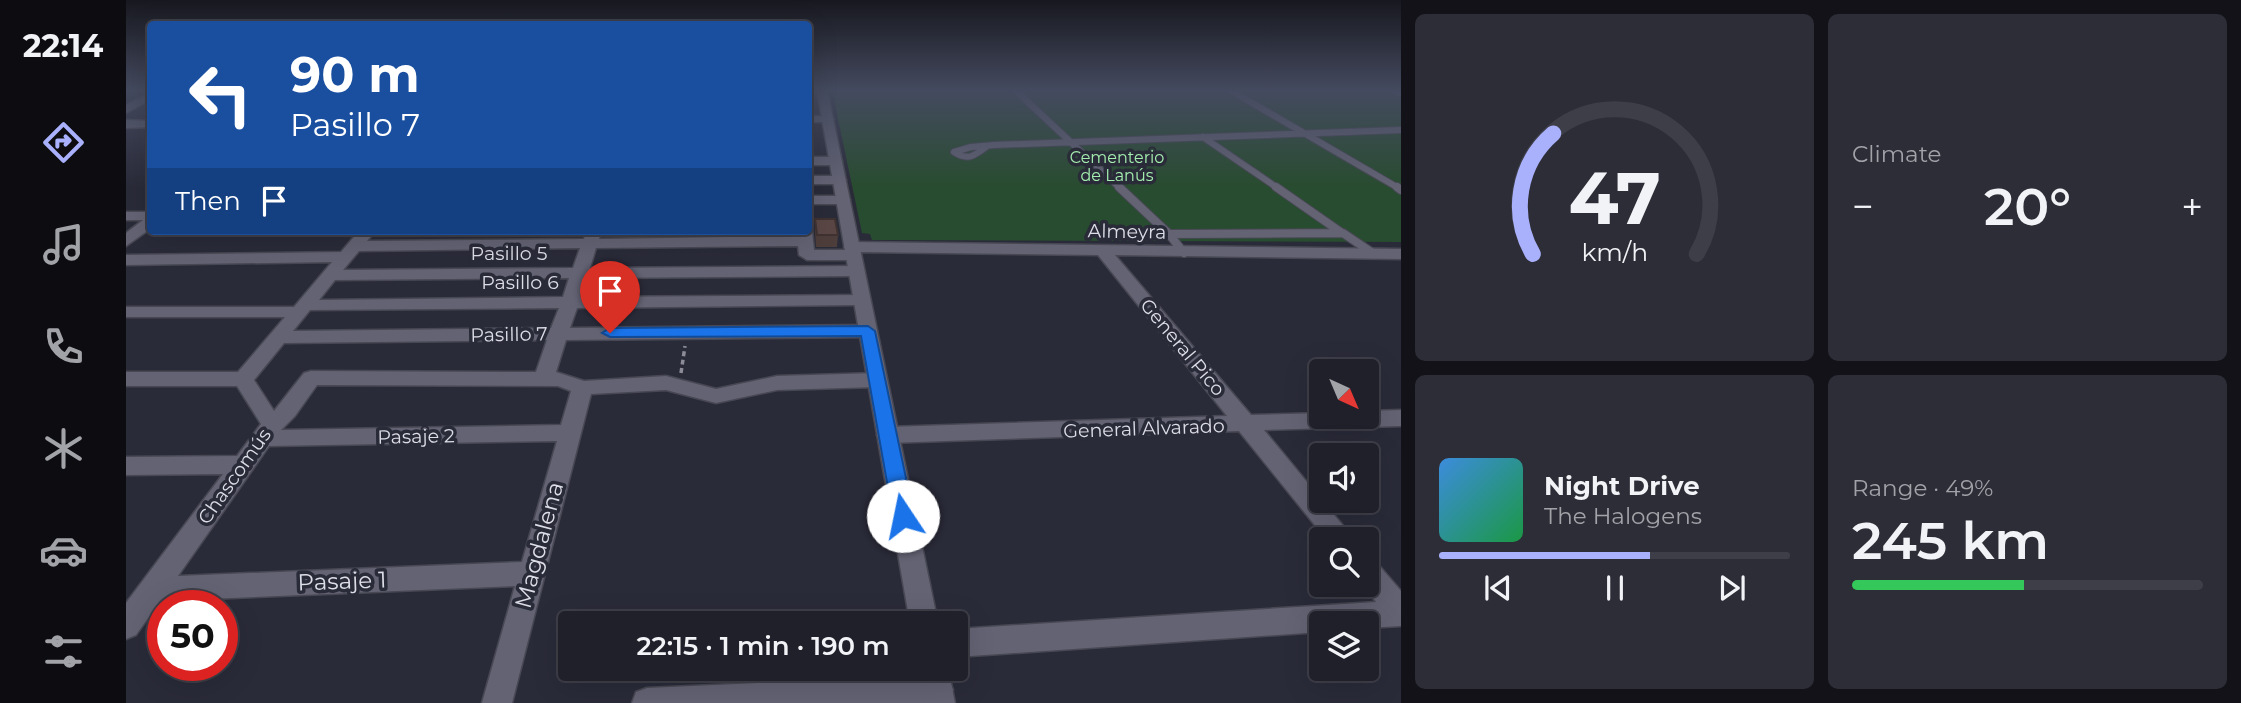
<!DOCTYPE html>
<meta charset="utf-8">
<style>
:root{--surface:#20202b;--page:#2d2d37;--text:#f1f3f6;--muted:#a2a3a9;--line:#3d3e47;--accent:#a9b0fc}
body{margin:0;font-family:Montserrat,sans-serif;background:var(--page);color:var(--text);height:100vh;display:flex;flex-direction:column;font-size:26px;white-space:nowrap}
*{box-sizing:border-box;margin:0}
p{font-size:23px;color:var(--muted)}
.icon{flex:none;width:38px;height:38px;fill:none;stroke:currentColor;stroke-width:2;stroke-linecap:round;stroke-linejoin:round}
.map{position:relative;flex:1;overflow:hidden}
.sheet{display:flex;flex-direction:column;gap:14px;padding:14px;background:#121218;width:840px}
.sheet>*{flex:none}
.banner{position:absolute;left:21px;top:21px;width:665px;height:214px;border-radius:7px;box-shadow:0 7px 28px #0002,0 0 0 2px var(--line);background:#1a4fa0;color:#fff;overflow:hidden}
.needle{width:46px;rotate:136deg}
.buttons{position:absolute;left:1183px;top:359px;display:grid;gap:14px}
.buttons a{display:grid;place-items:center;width:70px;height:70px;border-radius:7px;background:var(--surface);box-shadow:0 7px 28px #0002,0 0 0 2px var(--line);font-size:35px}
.speed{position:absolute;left:21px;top:590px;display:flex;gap:14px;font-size:35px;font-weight:700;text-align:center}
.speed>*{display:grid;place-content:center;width:91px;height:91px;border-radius:50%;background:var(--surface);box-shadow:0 7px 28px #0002,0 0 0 2px var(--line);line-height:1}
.speed .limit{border:10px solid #d22;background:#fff;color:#111}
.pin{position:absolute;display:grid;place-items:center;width:60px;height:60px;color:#fff;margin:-72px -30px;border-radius:50% 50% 50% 0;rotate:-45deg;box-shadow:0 0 7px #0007}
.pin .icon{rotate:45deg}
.me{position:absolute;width:77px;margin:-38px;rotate:349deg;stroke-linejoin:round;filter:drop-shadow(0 0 5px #0008)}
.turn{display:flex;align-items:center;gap:24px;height:147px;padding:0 28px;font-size:32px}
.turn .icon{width:91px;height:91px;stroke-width:2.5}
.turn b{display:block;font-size:49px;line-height:60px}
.then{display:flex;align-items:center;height:66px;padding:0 28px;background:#0003;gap:14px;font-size:26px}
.big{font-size:52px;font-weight:600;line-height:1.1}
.sheet .tile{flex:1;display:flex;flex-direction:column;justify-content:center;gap:10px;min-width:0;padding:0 24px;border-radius:10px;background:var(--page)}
.sheet .dial{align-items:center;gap:0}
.dial svg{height:182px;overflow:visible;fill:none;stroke:var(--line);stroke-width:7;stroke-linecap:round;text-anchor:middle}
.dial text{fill:var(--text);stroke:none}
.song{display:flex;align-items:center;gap:21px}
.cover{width:84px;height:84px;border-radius:10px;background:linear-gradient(135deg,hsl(210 70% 55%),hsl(140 70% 35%))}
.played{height:7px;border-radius:4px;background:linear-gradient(90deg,var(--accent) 60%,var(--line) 60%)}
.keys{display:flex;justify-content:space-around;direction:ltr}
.heat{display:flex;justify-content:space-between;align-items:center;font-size:38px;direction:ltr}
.charge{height:10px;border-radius:5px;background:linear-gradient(90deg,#34c759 49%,var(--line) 0)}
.sheet .tiles{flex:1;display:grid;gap:14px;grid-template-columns:repeat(2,1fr)}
.trip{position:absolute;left:432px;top:611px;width:410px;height:70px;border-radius:7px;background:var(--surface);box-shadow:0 7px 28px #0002,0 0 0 2px var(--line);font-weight:600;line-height:70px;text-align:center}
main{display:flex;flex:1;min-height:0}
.tab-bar{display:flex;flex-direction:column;width:126px;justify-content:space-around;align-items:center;background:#0d0d11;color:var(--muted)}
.tab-bar .icon{width:49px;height:49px}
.tab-bar .on{color:var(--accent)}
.tab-bar b{font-size:32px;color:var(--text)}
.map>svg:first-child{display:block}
.green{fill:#284c2f}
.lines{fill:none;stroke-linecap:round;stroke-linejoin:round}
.service-far1-casing{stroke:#474853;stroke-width:8}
.service-casing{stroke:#474853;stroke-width:10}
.minor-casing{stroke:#474853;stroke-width:3}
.secondary-casing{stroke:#474853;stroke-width:3}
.path{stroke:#8b8c97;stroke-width:3.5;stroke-dasharray:5 3.5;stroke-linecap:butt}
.service-far1{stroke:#636374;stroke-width:6}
.service{stroke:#636374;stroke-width:8}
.minor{fill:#636374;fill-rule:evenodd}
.secondary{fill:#636374;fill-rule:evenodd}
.wall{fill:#4d3d3b}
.building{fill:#5a4745;stroke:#3f3230;stroke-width:2}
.route{fill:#1a73e8;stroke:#114b97;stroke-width:2}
.labels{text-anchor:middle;stroke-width:7;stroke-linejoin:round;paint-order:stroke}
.far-park-label{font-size:16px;fill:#a4eeaf;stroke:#2a2b39}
.street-label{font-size:19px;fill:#dcdde6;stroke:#2a2b39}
.near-street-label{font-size:23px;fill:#dcdde6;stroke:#2a2b39}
</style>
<main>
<nav class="tab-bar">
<b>22:14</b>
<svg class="icon on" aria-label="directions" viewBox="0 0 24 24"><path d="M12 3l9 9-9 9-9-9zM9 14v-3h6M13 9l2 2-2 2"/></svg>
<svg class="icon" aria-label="music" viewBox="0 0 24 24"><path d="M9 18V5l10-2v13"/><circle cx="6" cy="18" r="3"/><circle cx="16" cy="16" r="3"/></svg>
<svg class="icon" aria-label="phone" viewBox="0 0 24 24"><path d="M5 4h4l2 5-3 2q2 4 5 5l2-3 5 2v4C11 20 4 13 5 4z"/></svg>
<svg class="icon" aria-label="climate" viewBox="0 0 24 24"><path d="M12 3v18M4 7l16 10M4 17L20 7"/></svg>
<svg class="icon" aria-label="car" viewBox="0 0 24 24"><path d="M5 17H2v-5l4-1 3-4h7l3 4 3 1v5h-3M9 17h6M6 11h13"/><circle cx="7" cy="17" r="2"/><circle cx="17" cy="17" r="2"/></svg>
<svg class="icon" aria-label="filters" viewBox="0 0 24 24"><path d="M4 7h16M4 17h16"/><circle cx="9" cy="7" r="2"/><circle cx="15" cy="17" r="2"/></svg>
</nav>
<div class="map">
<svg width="1275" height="703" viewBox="0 0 1275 703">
<rect width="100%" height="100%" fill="#2a2b39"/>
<path class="green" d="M706,90H1275V242L746,240L744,234L736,233Z"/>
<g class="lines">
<g class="service-far1-casing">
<path id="service-far1" d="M889,90L995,189
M1104,90L1274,189
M1267,90L1275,94
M1077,137L1153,189
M860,147C848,156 842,161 828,152L845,147L868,145L1275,130"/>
</g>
<g class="service-casing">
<path id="service" d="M993,187L1043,234L1058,253
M1150,187L1216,233
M1271,187L1275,190
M1043,234L1217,233L1248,254"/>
</g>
<g class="minor-casing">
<path id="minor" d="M24,93V100L0,113V105Z
M682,116H702L708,119L702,122H682Z
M0,120L24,121V127L0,128Z
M682,157H710L716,161L710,165H682Z
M682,176H713L720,180L713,184H682Z
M682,196H717L724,200L717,204H682Z
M0,212H24V229L0,246V233L17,220H0Z
M682,228L686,231L688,250H720L718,247L720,244L726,242L1275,249V259L989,255L1125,415L1195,413V416H1241V411L1275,410V426L1138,430L1228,539H1200L1113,431L762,443L754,441L751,435L754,429L762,427L1101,416L972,255L733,252L735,255L733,258L727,260H681L673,255L672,246L470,248L464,268L730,266L738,271L730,276L460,278L454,297L735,295L744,300L735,305L451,308L444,328L742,325L751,331L742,337L440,340L430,372L458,381L540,376L590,389L651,376L751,373L758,375L761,380L758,385L751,387L651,390L590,403L540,390L465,394L386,703H356L389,586L34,601L10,635L0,639V603L97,474L0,475V457L111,456L135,424L111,386H0V372H112L159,317H0V307H168L206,262L0,265V255L215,252L233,231H249L241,241L458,239L460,231H476L473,239L671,236L670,231H682ZM454,248L447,268L217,270L233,251ZM443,278L437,297L193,300L209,280ZM433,308L425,328L167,331L184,310ZM421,340L410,372L185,371L178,373L148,411L128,380L158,343ZM191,385L432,386L445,391L435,425L155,430L169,416ZM431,441L396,562L52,576L143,446Z
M1241,558L1250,562L1275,591V626L1241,628V623H1195V632L830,657V629L1250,602L1237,584H1241Z
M812,675L823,679L827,690L823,701L817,703H506L510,692L521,688Z"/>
</g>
<g class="secondary-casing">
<path id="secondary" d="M691,90H701L812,623H784Z
M792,668H822L829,703H799Z"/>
</g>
<path class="path" d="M555,373L559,346"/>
<use href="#service-far1" class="service-far1"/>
<use href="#service" class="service"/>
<use href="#minor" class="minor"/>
<use href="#secondary" class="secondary"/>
</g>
<path class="wall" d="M689,219L712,235L711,247H690L689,231Z"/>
<path class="building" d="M689,219H709L712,235H691Z"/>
<linearGradient id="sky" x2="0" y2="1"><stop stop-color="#17181f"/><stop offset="0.48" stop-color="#444a5f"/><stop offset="1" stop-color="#444a5f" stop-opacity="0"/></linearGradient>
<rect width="1275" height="188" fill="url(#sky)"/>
<path class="route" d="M742,326L749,331L788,516L785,521L777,524L770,521L767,516L735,336L484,337L476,333L484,328Z"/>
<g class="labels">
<g class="far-park-label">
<text x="991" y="163">Cementerio<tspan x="991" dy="18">de Lanús</tspan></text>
</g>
<g class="street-label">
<text transform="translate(1001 231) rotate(1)" y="7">Almeyra</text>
<text x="383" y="260">Pasillo 5</text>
<text x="394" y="289">Pasillo 6</text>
<text transform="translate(383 334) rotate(-1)" y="7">Pasillo 7</text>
<text transform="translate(1057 347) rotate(50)" y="7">General Pico</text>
<text transform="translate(1018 428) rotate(-2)" y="7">General Alvarado</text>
<text transform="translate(290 436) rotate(-1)" y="7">Pasaje 2</text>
<text transform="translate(108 476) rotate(-55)" y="7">Chascomús</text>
</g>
<g class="near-street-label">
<text transform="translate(413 545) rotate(-75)" y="8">Magdalena</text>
<text transform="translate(216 581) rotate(-2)" y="8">Pasaje 1</text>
</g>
</g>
</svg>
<div class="buttons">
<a><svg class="needle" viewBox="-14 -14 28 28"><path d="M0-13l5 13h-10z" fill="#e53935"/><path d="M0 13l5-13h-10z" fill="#a2a3a9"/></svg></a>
<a><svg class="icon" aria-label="sound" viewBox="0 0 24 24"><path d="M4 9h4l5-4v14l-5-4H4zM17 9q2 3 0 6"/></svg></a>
<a><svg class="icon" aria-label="search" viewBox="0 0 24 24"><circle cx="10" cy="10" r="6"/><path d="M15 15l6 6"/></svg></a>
<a><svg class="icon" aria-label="layers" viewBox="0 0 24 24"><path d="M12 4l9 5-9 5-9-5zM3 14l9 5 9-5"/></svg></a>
</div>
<div class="speed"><div class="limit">50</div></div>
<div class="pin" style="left:484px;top:333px;background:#d93025"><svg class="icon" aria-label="arrive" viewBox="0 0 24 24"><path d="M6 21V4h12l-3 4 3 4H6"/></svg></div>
<svg class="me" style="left:777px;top:516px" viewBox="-20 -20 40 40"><circle r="19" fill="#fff"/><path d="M0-13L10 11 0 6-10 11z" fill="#1a73e8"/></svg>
<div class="trip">22:15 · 1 min · 190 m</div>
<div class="banner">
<div class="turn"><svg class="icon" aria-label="left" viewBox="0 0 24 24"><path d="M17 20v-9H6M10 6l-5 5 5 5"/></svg><div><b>90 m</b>Pasillo 7</div></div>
<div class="then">Then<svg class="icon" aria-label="arrive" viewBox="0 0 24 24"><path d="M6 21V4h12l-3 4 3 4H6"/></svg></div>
</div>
</div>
<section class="sheet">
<div class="tiles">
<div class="tile dial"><svg viewBox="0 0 100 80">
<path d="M14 69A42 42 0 1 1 86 69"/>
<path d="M14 69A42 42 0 0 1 23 16" stroke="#a9b0fc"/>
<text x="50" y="56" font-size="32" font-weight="700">47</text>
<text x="50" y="72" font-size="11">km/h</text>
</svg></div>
<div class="tile"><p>Climate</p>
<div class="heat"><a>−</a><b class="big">20°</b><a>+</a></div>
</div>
<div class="tile">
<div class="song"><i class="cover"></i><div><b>Night Drive</b><p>The Halogens</p></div></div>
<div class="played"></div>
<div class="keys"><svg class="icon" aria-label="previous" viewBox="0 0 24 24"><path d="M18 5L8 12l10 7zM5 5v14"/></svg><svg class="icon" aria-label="pause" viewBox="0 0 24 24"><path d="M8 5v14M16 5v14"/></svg><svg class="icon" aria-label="next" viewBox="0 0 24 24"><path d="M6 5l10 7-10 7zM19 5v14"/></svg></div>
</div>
<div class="tile"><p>Range · 49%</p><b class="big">245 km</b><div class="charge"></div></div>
</div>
</section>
</main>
